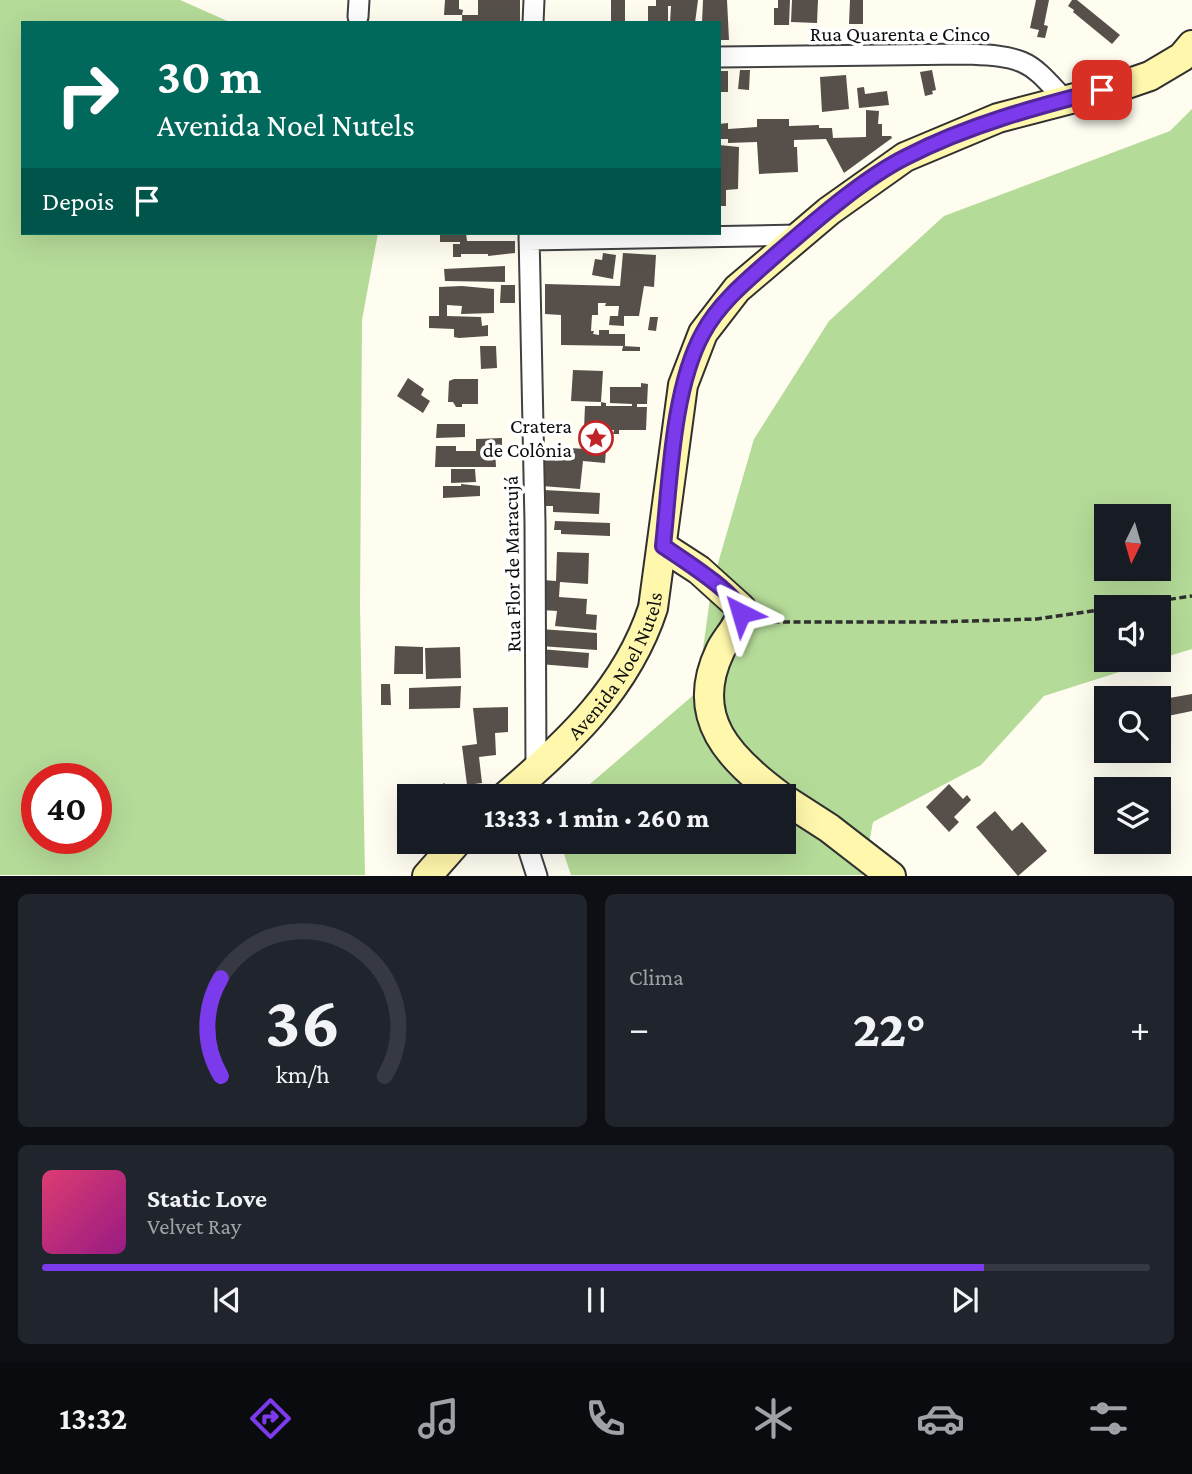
<!DOCTYPE html>
<html lang="pt">
<meta charset="utf-8">
<style>
:root{--surface:#171b24;--page:#20242c;--text:#f1f3f6;--muted:#9ea1a6;--line:#363941;--accent:#7c3aed}
body{margin:0;font-family:"Crimson Pro",serif;background:var(--page);color:var(--text);height:100vh;display:flex;flex-direction:column;font-size:26px;white-space:nowrap}
*{box-sizing:border-box;margin:0}
p{font-size:23px;color:var(--muted)}
.icon{flex:none;width:38px;height:38px;fill:none;stroke:currentColor;stroke-width:2;stroke-linecap:round;stroke-linejoin:round}
.map{position:relative;height:876px;overflow:hidden}
.details{display:flex;flex-direction:column;gap:18px;padding:18px;background:#0d0f14;flex:1}
.details>*{flex:none}
.guide{position:absolute;left:21px;top:21px;width:700px;height:214px;border-radius:0px;box-shadow:0 7px 28px #0002;background:#00695c;color:#fff;overflow:hidden}
.needle{width:46px;rotate:185deg}
.fabs{position:absolute;left:1094px;top:504px;display:grid;gap:14px}
.fabs a{display:grid;place-items:center;width:77px;height:77px;border-radius:0px;background:var(--surface);box-shadow:0 7px 28px #0002;font-size:35px}
.speed{position:absolute;left:21px;top:763px;display:flex;gap:14px;font-size:35px;font-weight:700;text-align:center}
.speed>*{display:grid;place-content:center;width:91px;height:91px;border-radius:50%;background:var(--surface);box-shadow:0 7px 28px #0002;line-height:1}
.speed .limit{border:10px solid #d22;background:#fff;color:#111}
.pin{position:absolute;display:grid;place-items:center;width:60px;height:60px;color:#fff;margin:-30px;border-radius:14px;box-shadow:0 4px 10px #0006}
.me{position:absolute;width:77px;margin:-38px;rotate:320deg;stroke-linejoin:round;filter:drop-shadow(0 0 5px #0008)}
.turn{display:flex;align-items:center;gap:24px;height:147px;padding:0 21px;font-size:32px}
.turn .icon{width:91px;height:91px;stroke-width:2.5}
.turn b{display:block;font-size:49px;line-height:60px}
.then{display:flex;align-items:center;height:66px;padding:0 21px;background:#0003;gap:14px;font-size:26px}
.big{font-size:52px;font-weight:800;line-height:1.1}
.details .widget{flex:1;display:flex;flex-direction:column;justify-content:center;gap:10px;min-width:0;padding:0 24px;border-radius:10px;background:var(--page)}
.details .dial{align-items:center;gap:0}
.dial svg{height:182px;overflow:visible;fill:none;stroke:var(--line);stroke-width:7;stroke-linecap:round;text-anchor:middle}
.dial text{fill:var(--text);stroke:none}
.song{display:flex;align-items:center;gap:21px}
.cover{width:84px;height:84px;border-radius:10px;background:linear-gradient(135deg,hsl(340 70% 55%),hsl(310 70% 35%))}
.played{height:7px;border-radius:4px;background:linear-gradient(90deg,var(--accent) 85%,var(--line) 85%)}
.keys{display:flex;justify-content:space-around;direction:ltr}
.heat{display:flex;justify-content:space-between;align-items:center;font-size:38px;direction:ltr}
.details .tiles{flex:1;display:grid;gap:18px;grid-template-columns:1fr 1fr}
.widget:last-child{grid-column:span 2}
.trip{position:absolute;left:397px;top:784px;width:399px;height:70px;border-radius:0px;background:var(--surface);box-shadow:0 7px 28px #0002;font-weight:800;line-height:70px;text-align:center}
.menu{display:flex;height:112px;justify-content:space-around;align-items:center;background:#090b0e;color:var(--muted)}
.menu .icon{width:49px;height:49px}
.menu .current{color:var(--accent)}
.menu b{font-size:32px;color:var(--text)}
.map>svg:first-child{display:block}
.forest{fill:#b5db98;fill-rule:evenodd}
.building{fill:#57504a}
.lines{fill:none;stroke-linecap:round;stroke-linejoin:round}
.street-casing{stroke:#414141;stroke-width:23}
.secondary-casing{stroke:#303030;stroke-width:32}
.path{stroke:#303030;stroke-width:3.5;stroke-dasharray:7 3.5;stroke-linecap:butt}
.street{stroke:#fff;stroke-width:19}
.secondary{stroke:#fff7ab;stroke-width:28}
.route-casing{stroke:#51269a;stroke-width:18}
.route{stroke:#7c3aed;stroke-width:12}
.labels{text-anchor:middle;stroke-width:7;stroke-linejoin:round;paint-order:stroke}
.street-label{font-size:21px;fill:#0e0e0e;stroke:#fff}
.poi-label{font-size:21px;fill:#0e0e0e;stroke:#fff;text-anchor:end}
</style>
<div class="map">
<svg width="1192" height="876" viewBox="0 0 1192 876">
<rect width="100%" height="100%" fill="#fffcf0"/>
<path class="forest" d="M0,0H180L232,23H23V233H378L362,320L360,606L365,875H0ZM37,779H96V838H37Z
M1192,109V649L1159,659L1158,607H1106V660H1157L1044,696L981,765L873,822L863,875H571L560,842H784V796H576L697,692L712,584L754,439L829,321L944,216L1170,131ZM1106,516H1158V569H1106Z"/>
<path class="building" d="M445,0H459V9L463,10L462,15H444Z
M478,0H520V23H462V15H478Z
M611,0H625V22H611Z
M656,0H698L695,23H670L671,6H668V23H648V6H656Z
M703,0H727L729,40H719V23H702Z
M778,0H790L789,25H774V8H778Z
M792,0H818L817,23L791,22Z
M850,0H863V24H849Z
M1036,0H1049L1044,25L1048,26L1045,38L1037,37L1039,30L1030,28Z
M1072,0H1077L1120,35L1112,44L1073,12L1074,10L1068,6Z
M740,70H750L749,90L738,89Z
M932,70L936,90L932,91L933,94L925,96L920,72Z
M719,71H728V92H719Z
M846,75L849,109L822,112L820,77Z
M864,87L865,94L887,91L889,105L859,108L857,88Z
M866,110L879,111L878,124H882V136H891L892,138L844,173L826,139L794,140V147H797L798,172L759,174L757,142L728,143V139H719V124L728,123V129L757,127V119H789V126L819,125V128H832L833,138L866,137Z
M719,145L739,147L738,189L726,190V206H719Z
M440,233H466L467,241H515V253L488,256V254H461V257H453V244H460V242H440Z
M603,253L616,255L613,279L592,275L595,259L602,260Z
M623,253L656,255L654,287L644,286L639,316H624V326L609,325L610,316H618L619,306H605L606,303H598V315H592L591,331H594L593,334L599,335V330H609V334H625V346L561,345V315L545,314V284L620,286Z
M505,266V282L445,281L444,269Z
M501,285H515V303H500Z
M462,286L494,289V313L461,314L462,306L447,305V316L481,317L482,326L488,325V336L459,338L454,337V329L429,328V316H439V287Z
M650,317H658L656,331L648,330Z
M480,346H496L497,368L481,369Z
M623,346L640,347V351H622Z
M573,370L603,371L601,402L571,401Z
M408,378L424,389L421,395L430,401L423,413L397,396Z
M454,379H478V404H462V407H456L453,402H448L449,381Z
M641,383L648,384L647,404H637V407H647L646,430H619V434H613L614,430L584,429L585,406H601V402L606,403V406H632V404L610,403V387H641Z
M437,424H465V437L436,438Z
M502,438V450H495L496,467H435L436,446H456V451H476V439Z
M569,448L606,450L605,463L583,461L580,489L542,486L544,460H568Z
M451,469H475L476,482L451,483Z
M461,484L480,486V496L443,498V486H461Z
M544,490L600,493L599,514L553,512V506H544Z
M555,521L610,523V536L561,534V530H554Z
M557,552L589,553L588,584L560,582L559,597L587,599L586,614L597,615L596,630L555,626L557,611L542,610L543,580L556,581Z
M540,629L597,633V650L540,646Z
M395,646L423,647V674H394Z
M460,647L461,678L426,679L425,648Z
M540,649L589,653L588,668L539,664Z
M381,684H390L391,705H381Z
M461,686L460,708L409,709V688Z
M1192,694V711L1158,718V700Z
M508,707V732L495,733L496,755L479,757L482,783L467,785L462,746L477,744L473,708Z
M444,783L451,793L447,796H427Z
M949,784L963,799L967,795L971,800L954,817L959,822L949,832L926,807Z
M408,785L418,790L417,796H410V813H404L399,811Z
M995,811L1012,831L1022,822L1047,851L1018,876L976,827Z"/>
<g class="lines">
<g class="street-casing">
<path id="street" d="M358,17L359,0
M533,23L534,0
M719,57L965,54C984,55 1005,55 1022,62C1039,69 1052,87 1065,100
M529,233L535,523L536,770
M529,240L799,235
M526,842L537,876"/>
</g>
<g class="secondary-casing">
<g id="secondary">
<path d="M662,546L699,570L741,608C742,625 726,637 720,651C688,718 730,759 780,796"/>
<path id="s1" d="M506,796C568,743 627,688 653,608L683,385L703,333L737,289L829,211L905,157L998,118L1121,86L1150,76L1182,57L1192,45"/>
<path d="M784,799L829,828L891,876"/>
<path d="M427,876L457,842"/>
</g>
</g>
<path class="path" d="M1117,607L1192,596
M762,622H935L1037,619L1106,609"/>
<use href="#street" class="street"/>
<use href="#secondary" class="secondary"/>
</g>
<g class="lines">
<g class="route-casing">
<path id="route" d="M741,613C740,595 679,557 663,546C670,483 672,389 703,333C720,301 752,276 779,252C815,221 864,178 906,157C968,125 1035,107 1102,90"/>
</g>
<use href="#route" class="route"/>
</g>
<defs>
<g id="sight-ring" transform="scale(1.75)"><circle r="9.5" fill="#fff" stroke="#c12428" stroke-width="1.5"/><path d="M0-6L1.8-2.2L6-1.7L2.9 1.2L3.7 5.4L0 3.3L-3.7 5.4L-2.9 1.2L-6-1.7L-1.8-2.2Z" fill="#c12428"/></g>
</defs>
<g fill-rule="evenodd">
<use href="#sight-ring" x="596" y="438"/>
</g>
<g class="labels">
<g class="street-label">
<text x="900" y="41">Rua Quarenta e Cinco</text>
<text transform="translate(512 564) rotate(-91)" y="7">Rua Flor de Maracujá</text>
<text dy="7" stroke="none"><textPath href="#s1" startOffset="173">Avenida Noel Nutels</textPath></text>
</g>
<g class="poi-label">
<text x="572" y="433">Cratera<tspan x="572" dy="24">de Colônia</tspan></text>
</g>
</g>
</svg>
<div class="fabs">
<a><svg class="needle" viewBox="-14 -14 28 28"><path d="M0-13l5 13h-10z" fill="#e53935"/><path d="M0 13l5-13h-10z" fill="#9ea1a6"/></svg></a>
<a><svg class="icon" aria-label="sound" viewBox="0 0 24 24"><path d="M4 9h4l5-4v14l-5-4H4zM17 9q2 3 0 6"/></svg></a>
<a><svg class="icon" aria-label="search" viewBox="0 0 24 24"><circle cx="10" cy="10" r="6"/><path d="M15 15l6 6"/></svg></a>
<a><svg class="icon" aria-label="layers" viewBox="0 0 24 24"><path d="M12 4l9 5-9 5-9-5zM3 14l9 5 9-5"/></svg></a>
</div>
<div class="speed"><div class="limit">40</div></div>
<div class="pin" style="left:1102px;top:90px;background:#d93025"><svg class="icon" aria-label="arrive" viewBox="0 0 24 24"><path d="M6 21V4h12l-3 4 3 4H6"/></svg></div>
<svg class="me" style="left:741px;top:613px" viewBox="-20 -20 40 40"><path d="M0-17L14 15 0 8-14 15z" fill="#7c3aed" stroke="#fff" stroke-width="4"/></svg>
<div class="trip">13:33 · 1 min · 260 m</div>
<div class="guide">
<div class="turn"><svg class="icon" aria-label="right" viewBox="0 0 24 24"><path d="M7 20v-9h11M14 6l5 5-5 5"/></svg><div><b>30 m</b>Avenida Noel Nutels</div></div>
<div class="then">Depois<svg class="icon" aria-label="arrive" viewBox="0 0 24 24"><path d="M6 21V4h12l-3 4 3 4H6"/></svg></div>
</div>
</div>
<section class="details">
<div class="tiles">
<div class="widget dial"><svg viewBox="0 0 100 80">
<path d="M14 69A42 42 0 1 1 86 69"/>
<path d="M14 69A42 42 0 0 1 14 26" stroke="#7c3aed"/>
<text x="50" y="56" font-size="32" font-weight="700">36</text>
<text x="50" y="72" font-size="11">km/h</text>
</svg></div>
<div class="widget"><p>Clima</p>
<div class="heat"><a>−</a><b class="big">22°</b><a>+</a></div>
</div>
<div class="widget">
<div class="song"><i class="cover"></i><div><b>Static Love</b><p>Velvet Ray</p></div></div>
<div class="played"></div>
<div class="keys"><svg class="icon" aria-label="previous" viewBox="0 0 24 24"><path d="M18 5L8 12l10 7zM5 5v14"/></svg><svg class="icon" aria-label="pause" viewBox="0 0 24 24"><path d="M8 5v14M16 5v14"/></svg><svg class="icon" aria-label="next" viewBox="0 0 24 24"><path d="M6 5l10 7-10 7zM19 5v14"/></svg></div>
</div>
</div>
</section>
<nav class="menu">
<b>13:32</b>
<svg class="icon current" aria-label="directions" viewBox="0 0 24 24"><path d="M12 3l9 9-9 9-9-9zM9 14v-3h6M13 9l2 2-2 2"/></svg>
<svg class="icon" aria-label="music" viewBox="0 0 24 24"><path d="M9 18V5l10-2v13"/><circle cx="6" cy="18" r="3"/><circle cx="16" cy="16" r="3"/></svg>
<svg class="icon" aria-label="phone" viewBox="0 0 24 24"><path d="M5 4h4l2 5-3 2q2 4 5 5l2-3 5 2v4C11 20 4 13 5 4z"/></svg>
<svg class="icon" aria-label="climate" viewBox="0 0 24 24"><path d="M12 3v18M4 7l16 10M4 17L20 7"/></svg>
<svg class="icon" aria-label="car" viewBox="0 0 24 24"><path d="M5 17H2v-5l4-1 3-4h7l3 4 3 1v5h-3M9 17h6M6 11h13"/><circle cx="7" cy="17" r="2"/><circle cx="17" cy="17" r="2"/></svg>
<svg class="icon" aria-label="filters" viewBox="0 0 24 24"><path d="M4 7h16M4 17h16"/><circle cx="9" cy="7" r="2"/><circle cx="15" cy="17" r="2"/></svg>
</nav>
